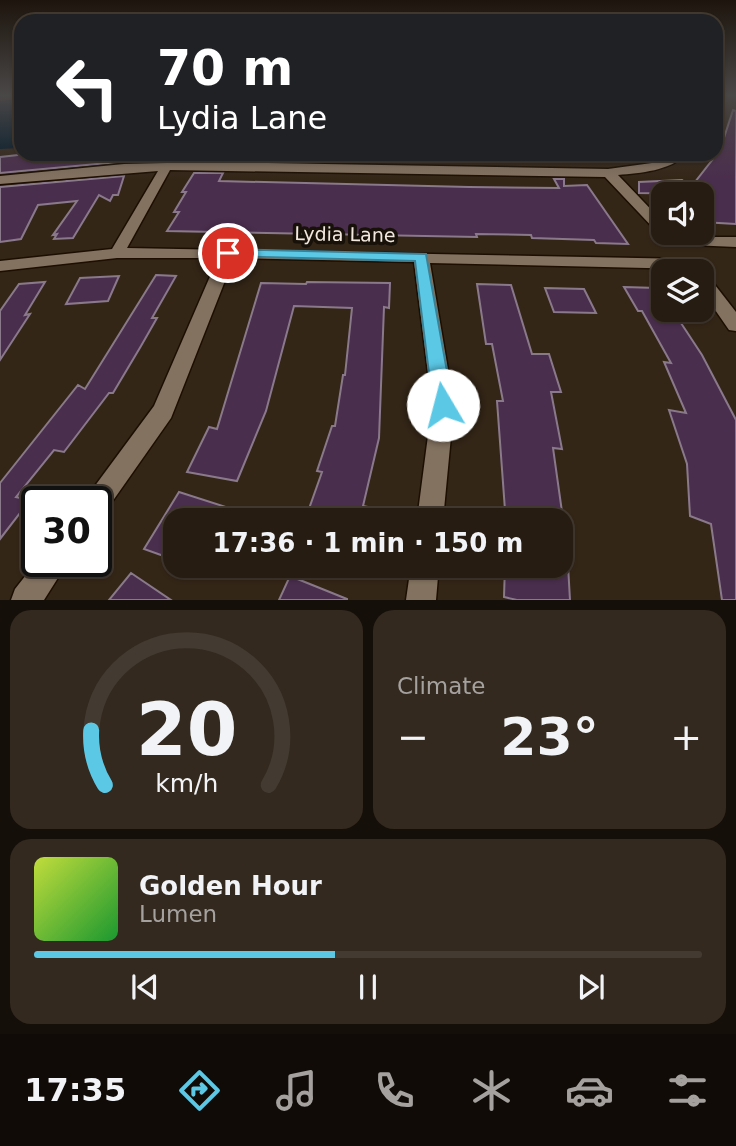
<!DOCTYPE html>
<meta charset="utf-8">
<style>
:root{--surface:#271c11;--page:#33291f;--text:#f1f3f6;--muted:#a4a19f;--line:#433a31;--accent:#5bc8e6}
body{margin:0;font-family:"DejaVu Sans",sans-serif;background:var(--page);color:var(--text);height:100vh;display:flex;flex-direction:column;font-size:26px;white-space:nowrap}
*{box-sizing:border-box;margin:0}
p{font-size:23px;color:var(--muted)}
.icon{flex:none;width:38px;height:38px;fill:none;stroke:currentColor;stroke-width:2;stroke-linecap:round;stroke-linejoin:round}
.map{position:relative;height:600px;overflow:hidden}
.side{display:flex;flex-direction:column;gap:10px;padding:10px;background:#150f09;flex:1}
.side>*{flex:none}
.hud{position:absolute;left:14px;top:14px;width:709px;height:147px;border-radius:21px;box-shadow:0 2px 5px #0004,0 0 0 2px var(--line);background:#202124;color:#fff;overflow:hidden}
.buttons{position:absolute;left:651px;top:182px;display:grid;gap:14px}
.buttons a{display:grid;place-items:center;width:63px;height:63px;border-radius:14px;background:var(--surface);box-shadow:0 2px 5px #0004,0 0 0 2px var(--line);font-size:35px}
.speed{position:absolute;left:21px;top:486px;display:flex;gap:14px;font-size:35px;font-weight:700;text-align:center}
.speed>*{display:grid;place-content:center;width:91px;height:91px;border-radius:50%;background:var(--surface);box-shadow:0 2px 5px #0004,0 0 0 2px var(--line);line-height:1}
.speed .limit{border:4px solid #111;border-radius:10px;background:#fff;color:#111}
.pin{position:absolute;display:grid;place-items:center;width:60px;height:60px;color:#fff;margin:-30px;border:4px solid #fff;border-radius:50%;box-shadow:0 2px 7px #0007}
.me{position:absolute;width:77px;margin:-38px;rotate:352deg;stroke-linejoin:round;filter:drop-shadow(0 0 5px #0008)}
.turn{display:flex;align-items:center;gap:24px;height:147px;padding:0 28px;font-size:32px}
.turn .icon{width:91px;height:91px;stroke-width:2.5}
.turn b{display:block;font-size:49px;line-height:60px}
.big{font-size:52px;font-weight:600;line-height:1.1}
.side .widget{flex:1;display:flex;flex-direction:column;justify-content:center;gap:10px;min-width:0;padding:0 24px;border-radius:21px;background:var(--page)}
.side .dial{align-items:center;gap:0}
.dial svg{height:182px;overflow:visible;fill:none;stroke:var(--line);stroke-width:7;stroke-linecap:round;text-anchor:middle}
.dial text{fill:var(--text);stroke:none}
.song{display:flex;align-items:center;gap:21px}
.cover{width:84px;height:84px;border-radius:10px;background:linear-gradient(135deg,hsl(70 70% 55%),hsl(130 70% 35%))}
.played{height:7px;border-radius:4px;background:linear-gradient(90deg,var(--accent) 45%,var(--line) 45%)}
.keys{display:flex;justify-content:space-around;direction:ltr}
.heat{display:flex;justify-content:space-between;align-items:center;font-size:38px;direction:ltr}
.side .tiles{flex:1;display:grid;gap:10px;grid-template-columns:1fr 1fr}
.widget:last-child{grid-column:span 2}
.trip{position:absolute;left:163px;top:508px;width:410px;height:70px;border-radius:21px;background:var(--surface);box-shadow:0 2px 5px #0004,0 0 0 2px var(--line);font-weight:600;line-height:70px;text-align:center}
.tab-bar{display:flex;height:112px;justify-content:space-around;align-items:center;background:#100b07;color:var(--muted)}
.tab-bar .icon{width:49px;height:49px}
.tab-bar .selected{color:var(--accent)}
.tab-bar b{font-size:32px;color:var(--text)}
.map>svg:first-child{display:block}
.water{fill:#00192a}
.building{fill:#4a2e4d;stroke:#8a798b;stroke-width:2}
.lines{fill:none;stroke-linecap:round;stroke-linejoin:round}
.minor-casing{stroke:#1c0f02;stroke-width:3}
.minor{fill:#837260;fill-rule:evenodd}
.route{fill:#5bc8e6;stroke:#3b8296;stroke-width:2}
.labels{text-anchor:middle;stroke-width:7;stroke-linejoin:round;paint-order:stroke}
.street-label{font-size:19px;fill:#f2e8df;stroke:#17110a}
</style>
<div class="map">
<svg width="736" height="600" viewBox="0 0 736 600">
<rect width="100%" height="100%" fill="#342617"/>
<path class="water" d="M21,98V148L0,149V101Z"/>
<path class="building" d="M733,110L736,111V224L702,222V194L639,193V182L682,180L691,187L720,150Z
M27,154H132L129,161L0,173V157Z
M194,173H223L219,181L469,187L559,188L554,179H564V186L587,185L628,244L596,243L594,240L532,238L531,235L476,234L477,237L167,231L179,212H174L186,192H182Z
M124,176L118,195H113L110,201L99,195L73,238L54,239L57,234L53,235L77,201L38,205L21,239L0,242V187Z
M156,275L176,276L152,318H157L141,346L113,393H109L64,452L54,450L16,497L30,500L0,539V483L78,385L85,389Z
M119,276L108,301L66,304L80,278Z
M45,282L25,315L30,314L0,360V311L19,284Z
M307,282L390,283L389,308L384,307L379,438L363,506L368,507L364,520H305L322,472L317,471L332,426H335L343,375H345L352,308L294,306L266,411L237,481L187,472L209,427L217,429L261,283L306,284Z
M477,284L511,285L532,354H549L561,392H551L562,449L553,448L563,519L505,510L497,401H503L492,344H486Z
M624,287L657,288L663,298V310H671L679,320L702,355L736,420V600H722L711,524L690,516L687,464L669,410L686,413L664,362L671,363L642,311H638Z
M545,288L584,289L596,313L554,312Z
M179,492L226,507L219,520H175V560L144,549Z
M505,565H568L570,600H517L504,597Z
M131,573L171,600H109Z
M290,576L347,599V600H279Z"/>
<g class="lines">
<g class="minor-casing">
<path id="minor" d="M673,154H687C669,171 641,173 618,175L663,222V233H668H658L605,177L170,170L127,248L689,259L697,264L689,269L430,263L454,405L443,520H417L432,405L414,262L234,258L171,418L105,512L96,516V502H83L154,406L218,258H117L0,271V261L112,249L158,171L0,184V176L124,164L208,162L608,169L652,163Z
M673,237H736V247L668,244L666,241L668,238Z
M702,275L708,276L736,312V331L729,330L702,291Z
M37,561L68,562L44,600H11L15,589Z
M411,565H439L436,600H406Z"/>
</g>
<use href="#minor" class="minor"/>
</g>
<linearGradient id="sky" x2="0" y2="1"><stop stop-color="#1d150d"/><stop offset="0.53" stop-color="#4a4747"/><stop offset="1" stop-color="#4a4747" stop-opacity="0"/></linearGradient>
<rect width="736" height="179" fill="url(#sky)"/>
<path class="route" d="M228,249L426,254L453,405L450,411L443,413L436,411L433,405L415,261L223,256L221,253Z"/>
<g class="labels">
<g class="street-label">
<text transform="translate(345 234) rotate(1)" y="7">Lydia Lane</text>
</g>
</g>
</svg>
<div class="buttons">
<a><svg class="icon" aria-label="sound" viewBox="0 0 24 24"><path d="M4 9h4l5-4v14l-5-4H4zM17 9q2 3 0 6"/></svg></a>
<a><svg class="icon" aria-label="layers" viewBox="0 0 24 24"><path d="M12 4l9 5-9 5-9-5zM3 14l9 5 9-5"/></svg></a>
</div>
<div class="speed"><div class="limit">30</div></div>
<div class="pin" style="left:228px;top:253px;background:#d93025"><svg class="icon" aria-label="arrive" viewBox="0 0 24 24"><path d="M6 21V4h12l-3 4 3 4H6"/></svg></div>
<svg class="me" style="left:443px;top:405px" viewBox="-20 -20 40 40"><circle r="19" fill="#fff"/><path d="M0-13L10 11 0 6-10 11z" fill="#5bc8e6"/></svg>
<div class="trip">17:36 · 1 min · 150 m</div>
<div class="hud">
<div class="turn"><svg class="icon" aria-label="left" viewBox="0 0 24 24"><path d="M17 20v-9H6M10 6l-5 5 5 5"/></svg><div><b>70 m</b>Lydia Lane</div></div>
</div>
</div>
<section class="side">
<div class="tiles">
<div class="widget dial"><svg viewBox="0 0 100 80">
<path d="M14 69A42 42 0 1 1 86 69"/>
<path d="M14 69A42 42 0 0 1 8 45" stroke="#5bc8e6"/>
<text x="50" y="56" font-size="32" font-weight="700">20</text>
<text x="50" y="72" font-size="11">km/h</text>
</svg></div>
<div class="widget"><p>Climate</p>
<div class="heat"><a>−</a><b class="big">23°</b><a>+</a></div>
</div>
<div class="widget">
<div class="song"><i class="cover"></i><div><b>Golden Hour</b><p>Lumen</p></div></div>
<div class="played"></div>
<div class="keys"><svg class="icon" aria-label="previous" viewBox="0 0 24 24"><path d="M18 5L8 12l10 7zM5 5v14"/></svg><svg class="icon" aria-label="pause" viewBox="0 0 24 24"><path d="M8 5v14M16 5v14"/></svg><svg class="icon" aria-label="next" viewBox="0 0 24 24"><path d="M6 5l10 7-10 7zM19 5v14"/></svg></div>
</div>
</div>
</section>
<nav class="tab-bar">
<b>17:35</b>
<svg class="icon selected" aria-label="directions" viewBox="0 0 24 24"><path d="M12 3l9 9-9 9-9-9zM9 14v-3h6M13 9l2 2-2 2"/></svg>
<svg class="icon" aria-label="music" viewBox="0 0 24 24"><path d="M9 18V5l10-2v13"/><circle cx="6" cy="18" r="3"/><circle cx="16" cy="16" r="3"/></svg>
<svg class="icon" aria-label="phone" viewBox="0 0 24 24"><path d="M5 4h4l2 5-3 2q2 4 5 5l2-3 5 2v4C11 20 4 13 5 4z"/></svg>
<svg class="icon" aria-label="climate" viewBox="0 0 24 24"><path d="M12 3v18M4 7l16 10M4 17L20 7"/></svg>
<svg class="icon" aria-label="car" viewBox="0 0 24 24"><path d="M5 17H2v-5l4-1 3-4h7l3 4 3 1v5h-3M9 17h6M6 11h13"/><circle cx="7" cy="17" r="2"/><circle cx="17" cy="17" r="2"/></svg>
<svg class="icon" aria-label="filters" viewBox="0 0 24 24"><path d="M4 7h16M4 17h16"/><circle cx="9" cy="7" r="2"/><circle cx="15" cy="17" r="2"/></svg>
</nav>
